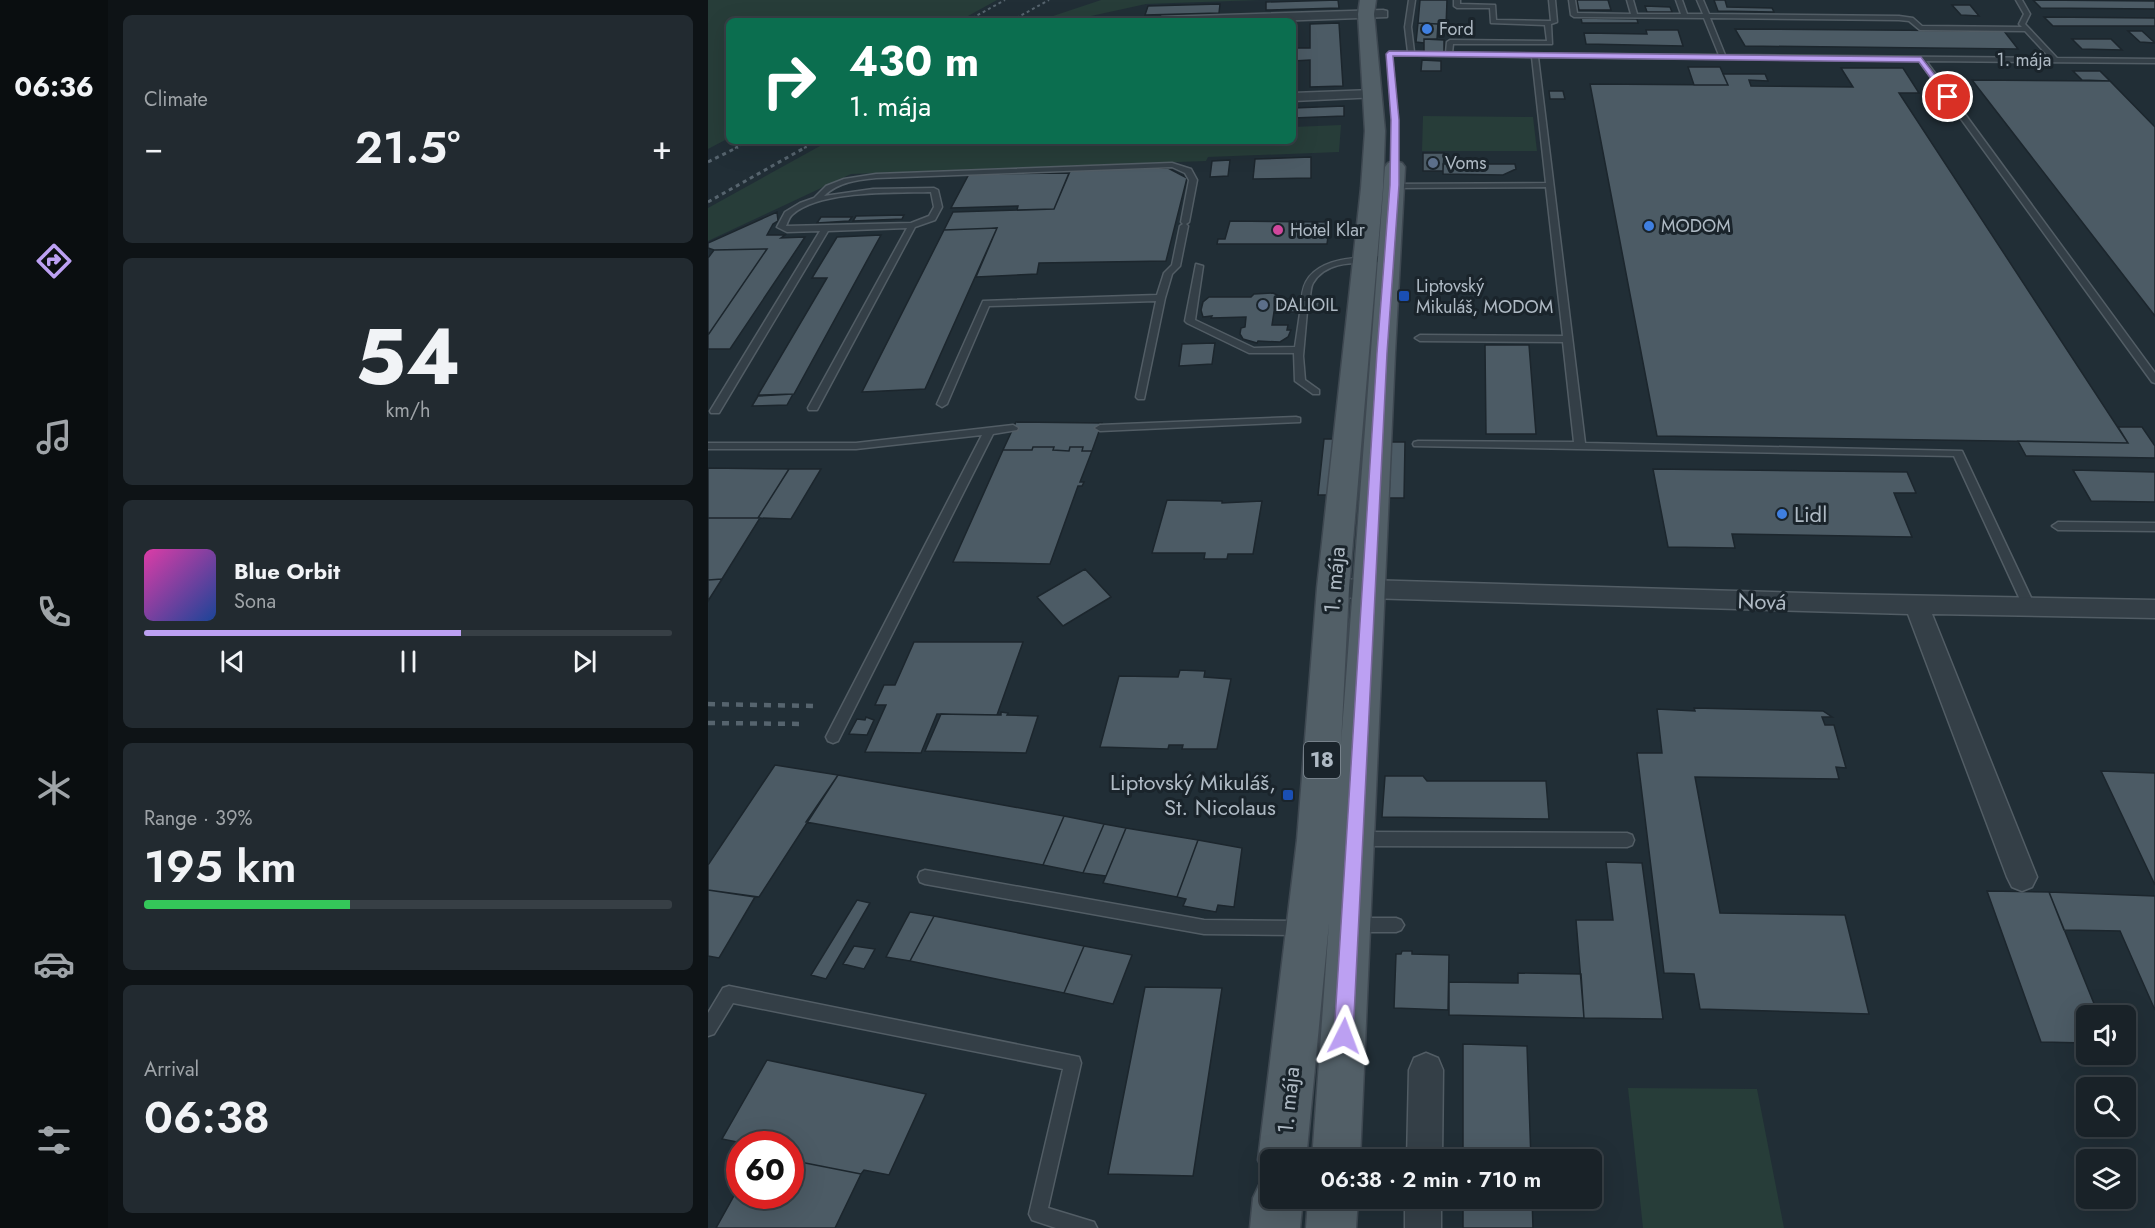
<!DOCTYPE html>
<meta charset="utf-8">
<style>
:root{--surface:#192228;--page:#222a30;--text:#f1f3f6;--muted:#9fa4a8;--line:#373f45;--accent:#bca0f2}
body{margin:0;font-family:Jost,sans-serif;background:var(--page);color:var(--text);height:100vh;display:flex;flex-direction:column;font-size:22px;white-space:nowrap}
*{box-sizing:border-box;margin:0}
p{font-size:20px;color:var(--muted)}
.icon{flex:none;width:33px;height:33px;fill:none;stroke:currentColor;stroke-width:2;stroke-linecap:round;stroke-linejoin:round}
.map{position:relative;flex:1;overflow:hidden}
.drawer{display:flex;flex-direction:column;gap:15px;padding:15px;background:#0e1316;width:600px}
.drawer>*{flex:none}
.guide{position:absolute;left:18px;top:18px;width:570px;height:126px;border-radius:9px;box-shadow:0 6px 24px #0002,0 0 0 2px var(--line);background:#0b6e4f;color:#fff;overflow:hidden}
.tools{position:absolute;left:1368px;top:1005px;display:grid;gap:12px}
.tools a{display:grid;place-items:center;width:60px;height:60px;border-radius:9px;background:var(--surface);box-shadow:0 6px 24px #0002,0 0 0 2px var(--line);font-size:30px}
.speed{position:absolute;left:18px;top:1131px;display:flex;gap:12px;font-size:30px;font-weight:700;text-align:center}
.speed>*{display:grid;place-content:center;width:78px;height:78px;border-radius:50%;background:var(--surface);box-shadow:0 6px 24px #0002,0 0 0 2px var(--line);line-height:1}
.speed .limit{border:9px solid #d22;background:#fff;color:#111}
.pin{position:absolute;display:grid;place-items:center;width:51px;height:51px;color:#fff;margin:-26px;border:3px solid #fff;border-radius:50%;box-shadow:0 2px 6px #0007}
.me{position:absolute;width:66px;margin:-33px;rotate:3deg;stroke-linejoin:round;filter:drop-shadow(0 0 4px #0008)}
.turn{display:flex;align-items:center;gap:21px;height:126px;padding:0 24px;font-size:27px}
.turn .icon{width:78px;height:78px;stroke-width:2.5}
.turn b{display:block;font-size:42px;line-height:51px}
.big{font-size:45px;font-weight:600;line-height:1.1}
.drawer .tile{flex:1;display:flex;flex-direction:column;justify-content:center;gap:9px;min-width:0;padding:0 21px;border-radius:9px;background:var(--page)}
.drawer .dial{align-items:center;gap:0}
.dial b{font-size:78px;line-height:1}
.song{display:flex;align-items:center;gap:18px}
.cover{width:72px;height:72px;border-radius:9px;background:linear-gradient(135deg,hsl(320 70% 55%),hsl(220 70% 35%))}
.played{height:6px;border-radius:3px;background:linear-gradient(90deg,var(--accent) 60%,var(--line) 60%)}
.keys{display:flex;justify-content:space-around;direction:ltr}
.heat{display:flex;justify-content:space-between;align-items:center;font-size:33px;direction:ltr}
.charge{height:9px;border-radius:4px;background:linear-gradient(90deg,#34c759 39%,var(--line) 0)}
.trip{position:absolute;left:552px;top:1149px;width:342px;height:60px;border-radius:9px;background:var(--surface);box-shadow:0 6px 24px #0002,0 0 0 2px var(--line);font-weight:600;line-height:60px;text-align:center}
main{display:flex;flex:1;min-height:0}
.tabs{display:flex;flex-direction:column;width:108px;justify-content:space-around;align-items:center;background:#0a0e10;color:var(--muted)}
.tabs .icon{width:42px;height:42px}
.tabs .current{color:var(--accent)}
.tabs b{font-size:27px;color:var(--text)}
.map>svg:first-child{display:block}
.green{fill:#273d39}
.building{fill:#4c5b65;stroke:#1c262d;stroke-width:1.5}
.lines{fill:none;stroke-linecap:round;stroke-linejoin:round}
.service-casing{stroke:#525d65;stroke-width:3}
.minor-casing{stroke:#525d65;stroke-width:3}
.primary-casing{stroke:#3e4851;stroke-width:3}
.service{fill:#343f47;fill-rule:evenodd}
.minor{fill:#343f47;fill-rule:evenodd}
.primary{fill:#525f67;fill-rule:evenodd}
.rail-far2{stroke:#56646e;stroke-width:2;stroke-dasharray:3 3;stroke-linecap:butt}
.rail-far1{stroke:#56646e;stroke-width:3;stroke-dasharray:4 4;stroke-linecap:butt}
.rail{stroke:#56646e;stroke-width:4.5;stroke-dasharray:7 7;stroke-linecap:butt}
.route{fill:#bca0f2;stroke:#7a689d;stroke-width:1.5}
.shop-dot{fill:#3f7fe0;stroke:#1a242b;stroke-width:2}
.service-dot{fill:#5c6f8a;stroke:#1a242b;stroke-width:2}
.hotel-dot{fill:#d1479c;stroke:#1a242b;stroke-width:2}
.transit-dot{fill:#1a4fb4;stroke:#1a242b;stroke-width:2}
.labels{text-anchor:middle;stroke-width:6;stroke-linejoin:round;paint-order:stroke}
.far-poi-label{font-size:18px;fill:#afbac4;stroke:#1a242b;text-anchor:start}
.far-street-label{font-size:18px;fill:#afbac4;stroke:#1a242b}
.shield{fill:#1a242b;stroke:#828d96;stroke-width:1.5}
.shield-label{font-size:21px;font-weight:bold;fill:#afbac4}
.poi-label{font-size:22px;fill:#afbac4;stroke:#1a242b;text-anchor:start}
.street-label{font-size:22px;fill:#afbac4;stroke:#1a242b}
</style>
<main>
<nav class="tabs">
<b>06:36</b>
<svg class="icon current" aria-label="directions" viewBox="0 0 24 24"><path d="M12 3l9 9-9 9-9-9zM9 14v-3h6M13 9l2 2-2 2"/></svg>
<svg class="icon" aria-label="music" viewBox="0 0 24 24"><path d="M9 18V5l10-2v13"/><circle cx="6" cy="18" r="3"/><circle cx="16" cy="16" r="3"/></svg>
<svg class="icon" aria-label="phone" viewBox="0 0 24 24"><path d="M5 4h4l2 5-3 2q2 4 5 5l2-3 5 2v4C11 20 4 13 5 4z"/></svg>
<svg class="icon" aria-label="climate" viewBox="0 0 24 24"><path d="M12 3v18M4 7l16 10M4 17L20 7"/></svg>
<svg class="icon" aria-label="car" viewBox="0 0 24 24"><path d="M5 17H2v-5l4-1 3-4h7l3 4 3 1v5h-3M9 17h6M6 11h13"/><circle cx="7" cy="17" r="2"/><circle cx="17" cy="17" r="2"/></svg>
<svg class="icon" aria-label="filters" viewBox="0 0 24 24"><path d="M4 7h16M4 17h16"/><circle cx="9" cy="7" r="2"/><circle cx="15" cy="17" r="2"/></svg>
</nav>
<section class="drawer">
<div class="tile"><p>Climate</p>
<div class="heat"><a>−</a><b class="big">21.5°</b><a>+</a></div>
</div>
<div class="tile dial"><b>54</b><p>km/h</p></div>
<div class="tile">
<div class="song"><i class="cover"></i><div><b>Blue Orbit</b><p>Sona</p></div></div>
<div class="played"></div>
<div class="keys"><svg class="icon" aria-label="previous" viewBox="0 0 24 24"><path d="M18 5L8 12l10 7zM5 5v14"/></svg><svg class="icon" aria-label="pause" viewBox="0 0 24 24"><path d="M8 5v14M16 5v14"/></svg><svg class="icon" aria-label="next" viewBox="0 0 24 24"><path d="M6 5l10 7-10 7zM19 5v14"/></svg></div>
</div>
<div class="tile"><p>Range · 39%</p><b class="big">195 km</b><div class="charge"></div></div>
<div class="tile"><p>Arrival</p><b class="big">06:38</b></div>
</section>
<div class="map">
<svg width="1447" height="1228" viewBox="0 0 1447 1228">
<rect width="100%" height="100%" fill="#212e36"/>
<path class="green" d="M0,0H289L251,21H21V138L0,149Z
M393,0H552L438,4L383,16L377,21H330Z
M715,116L825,117L829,151H714Z
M633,125L631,152L500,157L498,161L143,174L0,241V208L121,141H585V127Z
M920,1088L1049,1089L1076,1228H935Z"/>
<path class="building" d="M630,0L631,8L558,10V2Z
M712,0H739L738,27H730V24L710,23Z
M869,0H900L903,10H871Z
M1006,0H1017L1019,7L1064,8L1066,12L1010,11Z
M1325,0L1447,1V9L1333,8Z
M512,4L511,13L437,15L440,6Z
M1244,5H1262L1271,16L1253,15Z
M937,6L962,7L964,12H939Z
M1336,17L1447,18V26H1345Z
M873,18L929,19L930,23H874Z
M631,23L635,86L602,87V60L585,61V48H602V24Z
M710,23L730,24L729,39H716V43L708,42Z
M1027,29L1296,31L1310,49L1037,46Z
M938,30H970L975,46L878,44L876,33L939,34Z
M1420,31H1434L1447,43L1432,42Z
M716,39L736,40V52H716Z
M1364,39H1403L1414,50L1374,49Z
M714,60L733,61V71H713Z
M980,67H1012L1020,85H986Z
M1133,68H1195L1211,93H1191L1420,443L949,436L882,84L1020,85L1015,74H1057L1060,81L1041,80L1043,86L1145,87Z
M1365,71H1392L1402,81L1374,80Z
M1264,80L1402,81L1447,127V316Z
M841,91H855L857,99H842Z
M636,106V116L585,118V108Z
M715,153H736L735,171H715Z
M603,157V178L545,179L547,159Z
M522,160L520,176L502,177L504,161Z
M735,164H807L808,169L795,175L735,174Z
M460,168L479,178L458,261L331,263L329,274L268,277L289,228L236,230L245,212L346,209L363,169Z
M361,173L346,209L309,210L310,206L243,208L261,174Z
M69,212L70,221L65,224L59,235H77L73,238L97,237L22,349H0V335L59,249L6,250L0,248V243Z
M196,215L194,219L145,221L148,216Z
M113,217H144L141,221L109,223Z
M522,221L622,222L619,244H509L510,239H517Z
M289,228L217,389L154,392L236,230Z
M173,235L86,394L50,395L119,278H104L129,237Z
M59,249L0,335V258L6,250Z
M565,293L571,296L568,299L612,298L610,312H566L564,325H580L579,330H583L580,337L572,342L550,341L549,343L535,339L532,334L533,328L537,327L538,317L503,318L504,316L495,317L493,310L495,302L501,297H543L546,294Z
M507,343L504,364L471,366L474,344Z
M777,345H821L828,434H778Z
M85,394L79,405L44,406L50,396Z
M308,422L394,423L384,451H374L375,447H362L361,451L345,450L346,447H325L324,450H295Z
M1410,427H1434L1447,446V458L1318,456L1310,441L1420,443Z
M616,439H629L623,495H610Z
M683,442H697L696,498H681Z
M325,447H346L345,450L361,451L362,447H375L374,451H384L372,482H376L374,486H370L342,564L245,562L295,450H324Z
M0,468L81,469L50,518H0Z
M81,469H113L83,519L50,518Z
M945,469L1199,472L1208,493H1186L1204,537L1024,534L1027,548L960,547Z
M1365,470L1447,472V502L1383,501Z
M459,500L514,501V503L554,501L545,554H520L519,559H496L497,553H444Z
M0,518H52L14,579L0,580Z
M377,569L403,597L355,626L329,597Z
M14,579L0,601V580Z
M206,642H315L289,715L229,714L213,753L157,752L178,705H167L176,685H187Z
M472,670L497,671L496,677L523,679L509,749H474L475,745H461L460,749L392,747L411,676L470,677Z
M986,708L1115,711L1124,717H1114L1117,725H1126L1138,768L1128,767L1131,779L987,777L1012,913L1137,915L1161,1014L992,1009L986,974L956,973L929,753H954L949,709L987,711Z
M293,712L300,713L299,715L330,716L318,753L217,751L233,714L293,715Z
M158,717L166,720L159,735L141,734L149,719L157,720Z
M67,765L130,775L51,897L0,890V865Z
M1393,771L1447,773V885L1394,773Z
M130,775L356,816L335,865L98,822Z
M677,776H715L719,781H838L841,819L674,817Z
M356,816L396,824L375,873L335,865Z
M396,824L418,828L398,876L375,873Z
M418,828L490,840L469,897L395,883Z
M490,840L534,848L526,907L510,905L508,912L475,906L478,899L469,897Z
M898,862L934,863L955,1019L876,1018L868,920H905Z
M0,890L47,897L11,958L0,956Z
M1279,891L1341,892L1391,1016H1378V1043L1333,1042Z
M1341,892L1447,896V1010L1412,931L1356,930Z
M149,900L162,903L118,979L103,975Z
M202,912L226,916L202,961L178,957Z
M226,916L376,946L356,993L202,961Z
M146,946L167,949L156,969L135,964Z
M376,946L424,955L405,1004L356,993Z
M694,951H704V954L741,955L740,1010L686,1008L688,954H693Z
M810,973L873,974L876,1018L741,1015V982L810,983Z
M437,987L514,988L485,1176L400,1174Z
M755,1044L819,1046L823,1160H755Z
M59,1060L218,1094L181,1175L156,1170L153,1174L82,1160V1144H39L14,1139Z
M82,1160L153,1174L127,1228H8L32,1185V1196H82Z
M755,1198H824L825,1228H755Z"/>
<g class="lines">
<g class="service-casing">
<path id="service" d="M701,0H707L703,27L706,52L738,53L739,42L742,40L839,41L837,25L783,23L782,8H749L746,6V0H752V4L787,5L788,20L840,21H843L841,0H847L849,22L843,24L844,44H745L744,53L1011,55L996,18L866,17L863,15L861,0H867L869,13L923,14L919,0H925L929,14H973L968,0H974L979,14H995L989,0H995L1001,14L1191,16L1205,18L1214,26L1314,27L1311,24L1316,14L1308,0H1314L1322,14L1317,24L1349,58L1447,59V63L1218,61L1447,373V383L1444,382L1211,61L830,57L877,443L1254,451L1327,606L1325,609H1317L1315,606L1246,456L706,446L705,444L706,442L710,441L866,442L855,342L712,341L707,338L712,335L855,336L838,187L681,188L677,186L681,184L838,183L824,57L680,55V53L682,52H700L697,27ZM1002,18L1191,20L1201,21L1212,30L1317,31L1342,58L1017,55Z
M464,163L483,169L489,180L481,222L478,224L480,226L472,266L464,274L457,298L436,399H430L428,397L448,301L281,306L239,404L234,407L229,404L275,301L449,295L456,273L464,265L472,226L475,224L473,222L481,180L477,173L464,167L168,178C149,180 130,182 116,196L165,189L226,188L230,190L234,207L227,220L207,227L109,410H101L100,408L199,228L120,231L11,413H3L2,411L112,231L79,232L69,227L77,212L92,203L106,198L118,186L136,179L168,174ZM223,192L226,207L221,216L203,223L78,226C80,222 81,217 85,214C113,190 187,193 223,192Z
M681,256L685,259L684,261C659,265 621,256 605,283C602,288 603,295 601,301H595L594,299C595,256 650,257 681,256Z
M488,264L495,266L487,320L546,348L587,347L592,313L593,311H599L595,356L597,380L611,390V394H605L587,381L586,353H541L479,323L477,321Z
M588,417L592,418V422L392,431L387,428L392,425Z
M305,425L310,428L309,430L285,434L130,741L125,743L120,741L118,737L120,733L274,435L148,449H0V443H148Z
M1350,522L1447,523V531L1350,530L1344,526Z
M652,832L919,833L924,835L926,840L924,845L919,847L652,846L647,844L645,839L647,834Z
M217,870L496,920L594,921L599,923L602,928L599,933L594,935L496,934L217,884L212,882L210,877L212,872Z
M647,918H688L693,920L696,925L693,930L688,932H647L642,930L639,925L642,920Z
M21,986L371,1057L373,1063L340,1208L386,1222L389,1228H348L324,1220L321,1214L355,1069L25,1003L6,1034L0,1036V1013L15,988Z"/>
</g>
<g class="minor-casing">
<path id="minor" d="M675,10L679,11V17L567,21H448L454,17Z
M665,90L670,91L672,94L670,97L585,101V93Z
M625,579L1130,594L1447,600V618L1224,614L1329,877L1324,887L1314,891L1304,887L1299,877L1200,614L625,597L617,594L613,588L617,582Z
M718,1053L730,1058L735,1070L734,1160H699L701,1070L706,1058Z
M697,1198H733V1228H697Z"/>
</g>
<g class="primary-casing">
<path id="primary" d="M652,0H668L666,14L677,131L675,188L641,588L633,744L677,167L680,163L687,161L694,163L697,167L687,353L652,1160H604L621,923L598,1160H562V1198H595L592,1228H542L545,1198L553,1181L559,1178L550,1160L589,840L609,588L653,188L657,131L650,14Z
M600,1198H650L648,1228H598Z"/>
</g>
<use href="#service" class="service"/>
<use href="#minor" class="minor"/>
<use href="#primary" class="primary"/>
<path class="rail-far2" d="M259,21L297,0
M303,21L341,0
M27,148L42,141
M96,148L109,141"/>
<path class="rail-far1" d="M0,162L30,147
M0,202L98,147"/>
<path class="rail" d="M0,704L109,706
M0,723L97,724"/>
</g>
<path class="route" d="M681,51L1213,57L1244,97L1238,99L1211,62L685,56L691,120V185L679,353L645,1036L642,1042L636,1045L629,1042L626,1036L669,353L682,185L683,120L678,54Z"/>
<g class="shop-dot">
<circle cx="719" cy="29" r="6"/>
<circle cx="941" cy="226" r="6"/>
<circle cx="1074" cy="514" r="6"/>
</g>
<g class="service-dot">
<circle cx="725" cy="163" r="6"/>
<circle cx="555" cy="305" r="6"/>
</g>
<circle class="hotel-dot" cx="570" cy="230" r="6"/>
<g class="transit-dot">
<rect x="690" y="290" width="12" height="12" rx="3"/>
<rect x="574" y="789" width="12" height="12" rx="3"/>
</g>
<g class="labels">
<g class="far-poi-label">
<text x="731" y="35">Ford</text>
<text x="737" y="169">Voms</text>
<text x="953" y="232">MODOM</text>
<text x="582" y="236">Hotel Klar</text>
<text x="708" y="292">Liptovský<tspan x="708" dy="21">Mikuláš, MODOM</tspan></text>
<text x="567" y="311">DALIOIL</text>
</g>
<g class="far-street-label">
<text x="1316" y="66">1. mája</text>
</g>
<rect class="shield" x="596" y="742" width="36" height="36" rx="4.5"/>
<g class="shield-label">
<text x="614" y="767">18</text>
</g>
<g class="poi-label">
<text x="1086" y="522">Lidl</text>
<text x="568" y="790" text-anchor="end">Liptovský Mikuláš,<tspan x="568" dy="25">St. Nicolaus</tspan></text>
</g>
<g class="street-label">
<text transform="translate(626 580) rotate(-85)" y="8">1. mája</text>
<text transform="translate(1054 601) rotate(2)" y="8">Nová</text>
<text transform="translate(580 1100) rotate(-84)" y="8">1. mája</text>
</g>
</g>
</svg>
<div class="tools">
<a><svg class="icon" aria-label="sound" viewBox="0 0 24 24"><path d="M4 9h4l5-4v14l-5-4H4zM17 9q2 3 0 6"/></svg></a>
<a><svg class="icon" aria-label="search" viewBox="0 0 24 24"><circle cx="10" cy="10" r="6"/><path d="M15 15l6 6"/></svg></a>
<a><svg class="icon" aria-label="layers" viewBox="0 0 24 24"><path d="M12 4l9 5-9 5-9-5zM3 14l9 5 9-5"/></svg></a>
</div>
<div class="speed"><div class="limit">60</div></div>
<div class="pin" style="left:1240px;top:97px;background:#d93025"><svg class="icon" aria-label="arrive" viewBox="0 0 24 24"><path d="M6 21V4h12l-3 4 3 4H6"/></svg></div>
<svg class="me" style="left:636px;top:1036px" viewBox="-20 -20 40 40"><path d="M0-17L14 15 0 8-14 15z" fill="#bca0f2" stroke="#fff" stroke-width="4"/></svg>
<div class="trip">06:38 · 2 min · 710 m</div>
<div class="guide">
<div class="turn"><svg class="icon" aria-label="right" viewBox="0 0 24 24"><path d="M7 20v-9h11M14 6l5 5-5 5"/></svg><div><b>430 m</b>1. mája</div></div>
</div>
</div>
</main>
